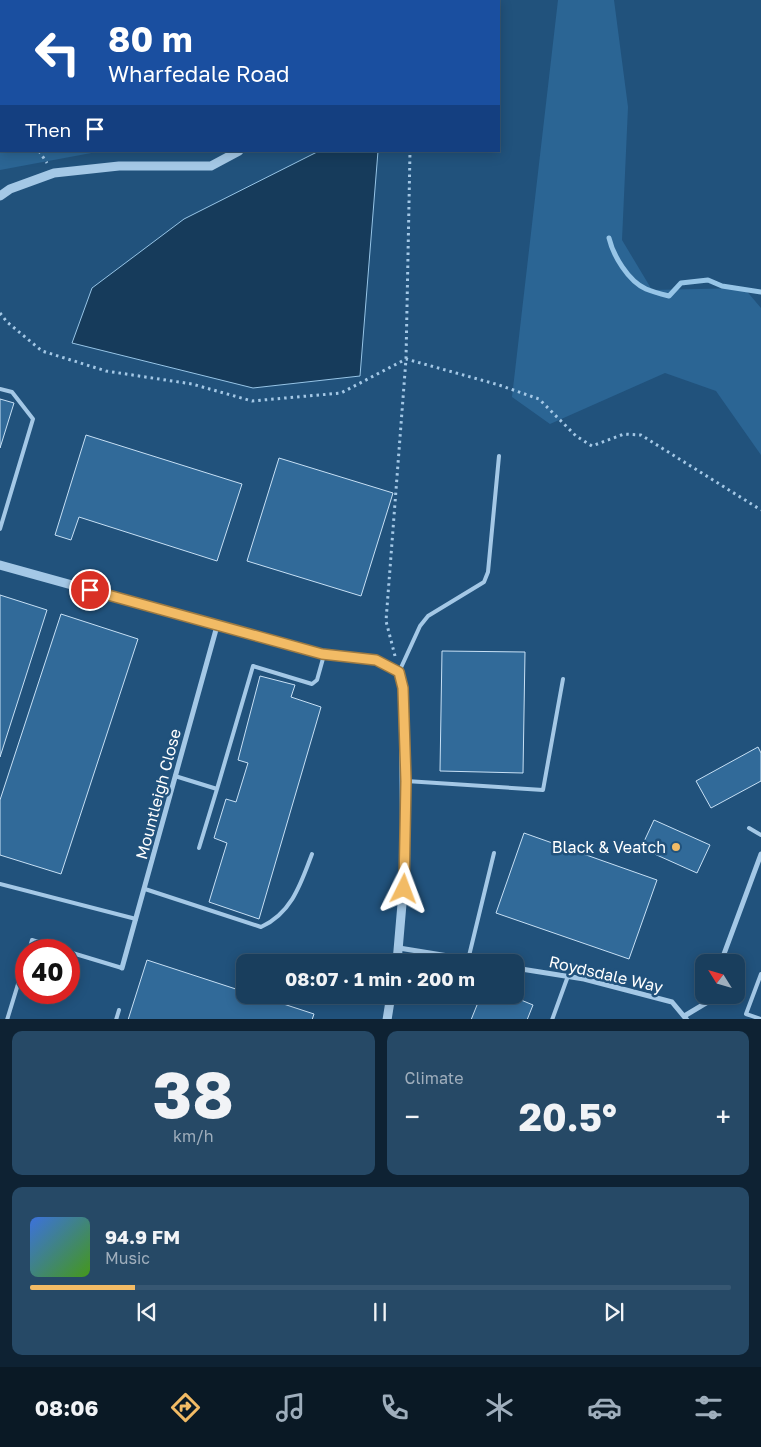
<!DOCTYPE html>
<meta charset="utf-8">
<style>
:root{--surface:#193e5d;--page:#264966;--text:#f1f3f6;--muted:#9faebc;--line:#375772;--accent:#f2bb65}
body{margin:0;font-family:"Golos Text",sans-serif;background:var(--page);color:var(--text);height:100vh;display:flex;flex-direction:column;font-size:19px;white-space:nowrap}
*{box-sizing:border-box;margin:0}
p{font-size:16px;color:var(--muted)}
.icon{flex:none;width:28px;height:28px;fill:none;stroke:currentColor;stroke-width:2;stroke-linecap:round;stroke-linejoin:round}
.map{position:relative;height:1019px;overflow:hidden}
.details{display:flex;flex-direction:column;gap:12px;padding:12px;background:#0e2233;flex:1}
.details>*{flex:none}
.banner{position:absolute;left:0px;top:0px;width:500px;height:152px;box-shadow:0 2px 12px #0003,0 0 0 1px var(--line);background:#1a4fa0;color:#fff;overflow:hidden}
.needle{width:32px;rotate:307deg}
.fabs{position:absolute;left:695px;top:954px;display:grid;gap:10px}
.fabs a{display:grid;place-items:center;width:50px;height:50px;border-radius:10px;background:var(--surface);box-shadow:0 2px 12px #0003,0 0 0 1px var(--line);font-size:25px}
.speed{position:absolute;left:15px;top:939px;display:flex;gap:10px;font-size:25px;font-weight:700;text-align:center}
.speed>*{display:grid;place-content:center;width:65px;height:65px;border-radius:50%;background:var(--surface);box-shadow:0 2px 12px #0003,0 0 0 1px var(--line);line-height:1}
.speed .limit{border:8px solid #d22;background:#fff;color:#111}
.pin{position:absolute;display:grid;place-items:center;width:42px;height:42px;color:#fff;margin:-21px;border:2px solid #fff;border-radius:50%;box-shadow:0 1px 5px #0007}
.me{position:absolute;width:55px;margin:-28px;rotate:3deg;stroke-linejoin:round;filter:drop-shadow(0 0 4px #0008)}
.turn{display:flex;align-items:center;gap:18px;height:105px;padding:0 25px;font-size:22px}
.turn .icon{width:65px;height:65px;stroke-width:2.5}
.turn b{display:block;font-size:35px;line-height:42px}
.then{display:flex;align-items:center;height:48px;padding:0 25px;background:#0003;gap:10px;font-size:19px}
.big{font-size:38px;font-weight:700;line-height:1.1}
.details .widget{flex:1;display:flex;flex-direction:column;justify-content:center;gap:8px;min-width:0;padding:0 18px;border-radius:10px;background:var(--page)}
.details .dial{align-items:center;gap:0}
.dial b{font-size:65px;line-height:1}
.song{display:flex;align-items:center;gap:15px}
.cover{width:60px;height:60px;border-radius:8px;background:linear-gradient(135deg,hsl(220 70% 55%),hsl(100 70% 35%))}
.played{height:5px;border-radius:2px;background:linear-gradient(90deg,var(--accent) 15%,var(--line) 15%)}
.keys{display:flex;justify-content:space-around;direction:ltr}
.heat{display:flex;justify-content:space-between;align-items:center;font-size:28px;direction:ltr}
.details .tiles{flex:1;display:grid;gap:12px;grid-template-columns:1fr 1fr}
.widget:last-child{grid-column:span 2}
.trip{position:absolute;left:236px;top:954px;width:288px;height:50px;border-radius:10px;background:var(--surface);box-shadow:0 2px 12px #0003,0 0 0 1px var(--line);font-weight:700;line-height:50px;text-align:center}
.tabs{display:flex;height:80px;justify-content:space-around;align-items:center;background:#0a1925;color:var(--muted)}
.tabs .icon{width:35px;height:35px}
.tabs .selected{color:var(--accent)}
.tabs b{font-size:22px;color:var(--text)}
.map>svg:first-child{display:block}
.green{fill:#2b6594}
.water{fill:#163b5b;stroke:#97c5e7}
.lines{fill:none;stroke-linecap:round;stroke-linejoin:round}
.stream{stroke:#97c5e7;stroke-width:5}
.building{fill:#316a99;stroke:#c7e0f5}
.path{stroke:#a4c8e6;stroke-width:3;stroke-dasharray:2.5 4;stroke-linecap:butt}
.service{stroke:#a4c8e6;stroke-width:4}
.minor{stroke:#a4c8e6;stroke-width:5}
.tertiary{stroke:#a4c8e6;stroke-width:9}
.route-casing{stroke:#9d7a42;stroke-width:12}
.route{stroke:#f2bb65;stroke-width:9}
.poi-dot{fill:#f2bb65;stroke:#21527c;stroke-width:2}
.labels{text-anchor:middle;stroke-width:5;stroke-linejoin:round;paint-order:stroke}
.street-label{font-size:16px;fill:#fff;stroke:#21527c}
.poi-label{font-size:16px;fill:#fff;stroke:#21527c;text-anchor:end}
</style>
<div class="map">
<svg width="761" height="1020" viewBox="0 0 761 1020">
<rect width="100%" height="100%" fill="#21527c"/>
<path class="green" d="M0,0H303L1,1V151H102L0,170Z
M558,0H614L628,107L622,240L652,290L744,288L761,308V455L716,391L665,373L550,424L512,397Z"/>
<path class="water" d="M319,151H378L360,376L253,388L72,343L92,288L184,219Z"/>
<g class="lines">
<path class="stream" d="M609,238C613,255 628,281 646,289C653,292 661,294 669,296L681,283L708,280L722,286L761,292"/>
</g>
<path class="building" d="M0,399L14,403L0,448Z
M86,435L242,484L217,561L79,517L71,540L55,535Z
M279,458L393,493L361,596L247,561Z
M0,595L47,610L0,757Z
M61,614L138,639L61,874L0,855V800Z
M442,651L525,652L523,773L440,771Z
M260,676L295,685L291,697L321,707L259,919L209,902L227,843L214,838L226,799L236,802L248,763L238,760Z
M758,747L761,753V781L711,808L696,781Z
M654,820L710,845L697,873L641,848Z
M524,833L657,880L629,959L496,913Z
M147,960L245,992V995H256L314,1014L312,1020H128Z
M481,995H509L533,1005L527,1020H471Z"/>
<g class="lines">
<path class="path" d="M412,1V0
M0,105L1,107
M39,151L47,163
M0,313L7,322L42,351L106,371L192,384L252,401L341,393L406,359L499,385L539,399L576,436L592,446L624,434L641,435L761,510
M395,656L386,621L406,359L410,151"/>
<path class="service" d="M0,389L12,392L33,419L0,529
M399,672L420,626L428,616L484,582L488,572L499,456
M175,776L217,789L199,848
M406,781L543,790L563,679
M217,789L253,666L312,684L317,680L324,655
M749,828L761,835
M0,884L136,919
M145,889L261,927C292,913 301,883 312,854
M29,950L32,940L63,950
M69,952L122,968
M468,960L494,853
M761,974L746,1014L761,1019
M7,1020L26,958
M116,1020L119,1010
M552,1020L568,976"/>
<path class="minor" d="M399,948L485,962
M721,962L761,854
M122,968L217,626
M515,968L584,979L672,1002L687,1020
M686,1015L706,1003L709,995"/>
<path class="tertiary" d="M318,1L319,0
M0,196L10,189L54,173L119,166H211L239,151
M0,565L321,654L376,660L399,672L403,688L405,869L397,962
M387,1020L391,995"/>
</g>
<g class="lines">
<g class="route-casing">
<path id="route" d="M90,590L322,654L376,660L399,672L403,688L406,781L404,889"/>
</g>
<use href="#route" class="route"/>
</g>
<circle class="poi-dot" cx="676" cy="847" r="5"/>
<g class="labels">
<g class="street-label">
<text transform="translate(158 794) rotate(-75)" y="6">Mountleigh Close</text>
<text transform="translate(606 974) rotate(13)" y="6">Roydsdale Way</text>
</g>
<g class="poi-label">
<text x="666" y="853">Black &amp; Veatch</text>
</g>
</g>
</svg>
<div class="fabs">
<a><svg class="needle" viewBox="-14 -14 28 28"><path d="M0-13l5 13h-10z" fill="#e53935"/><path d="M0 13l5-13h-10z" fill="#9faebc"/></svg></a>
</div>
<div class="speed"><div class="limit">40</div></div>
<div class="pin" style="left:90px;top:590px;background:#d93025"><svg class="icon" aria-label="arrive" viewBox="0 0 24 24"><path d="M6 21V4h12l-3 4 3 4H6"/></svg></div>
<svg class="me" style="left:404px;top:889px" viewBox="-20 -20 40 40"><path d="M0-17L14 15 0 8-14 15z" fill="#f2bb65" stroke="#fff" stroke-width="4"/></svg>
<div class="trip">08:07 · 1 min · 200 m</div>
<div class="banner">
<div class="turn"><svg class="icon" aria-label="left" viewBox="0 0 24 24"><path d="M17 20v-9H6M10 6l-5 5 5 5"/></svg><div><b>80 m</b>Wharfedale Road</div></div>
<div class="then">Then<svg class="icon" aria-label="arrive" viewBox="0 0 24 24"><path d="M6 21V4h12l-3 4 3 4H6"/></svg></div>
</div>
</div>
<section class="details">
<div class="tiles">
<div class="widget dial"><b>38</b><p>km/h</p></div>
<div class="widget"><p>Climate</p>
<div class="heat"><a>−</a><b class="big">20.5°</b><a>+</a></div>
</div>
<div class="widget">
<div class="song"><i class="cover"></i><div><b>94.9 FM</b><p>Music</p></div></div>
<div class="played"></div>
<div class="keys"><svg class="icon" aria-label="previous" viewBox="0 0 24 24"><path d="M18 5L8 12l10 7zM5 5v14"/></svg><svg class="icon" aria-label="pause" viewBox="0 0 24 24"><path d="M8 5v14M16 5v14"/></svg><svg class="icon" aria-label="next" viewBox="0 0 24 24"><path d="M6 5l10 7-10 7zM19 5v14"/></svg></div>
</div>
</div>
</section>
<nav class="tabs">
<b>08:06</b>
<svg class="icon selected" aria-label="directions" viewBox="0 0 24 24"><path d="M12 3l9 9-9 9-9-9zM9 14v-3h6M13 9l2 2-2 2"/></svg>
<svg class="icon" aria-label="music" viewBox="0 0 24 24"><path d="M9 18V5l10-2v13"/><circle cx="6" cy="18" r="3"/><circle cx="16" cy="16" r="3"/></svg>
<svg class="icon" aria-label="phone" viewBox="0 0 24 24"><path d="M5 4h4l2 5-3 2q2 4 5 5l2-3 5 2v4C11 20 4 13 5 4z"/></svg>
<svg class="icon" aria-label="climate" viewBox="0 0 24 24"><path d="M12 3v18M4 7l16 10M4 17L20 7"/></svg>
<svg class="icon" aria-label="car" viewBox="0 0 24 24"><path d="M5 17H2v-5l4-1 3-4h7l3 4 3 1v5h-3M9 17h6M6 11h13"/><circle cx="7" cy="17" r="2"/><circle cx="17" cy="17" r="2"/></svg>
<svg class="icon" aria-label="filters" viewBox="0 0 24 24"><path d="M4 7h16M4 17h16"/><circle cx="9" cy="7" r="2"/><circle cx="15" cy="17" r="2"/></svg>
</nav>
